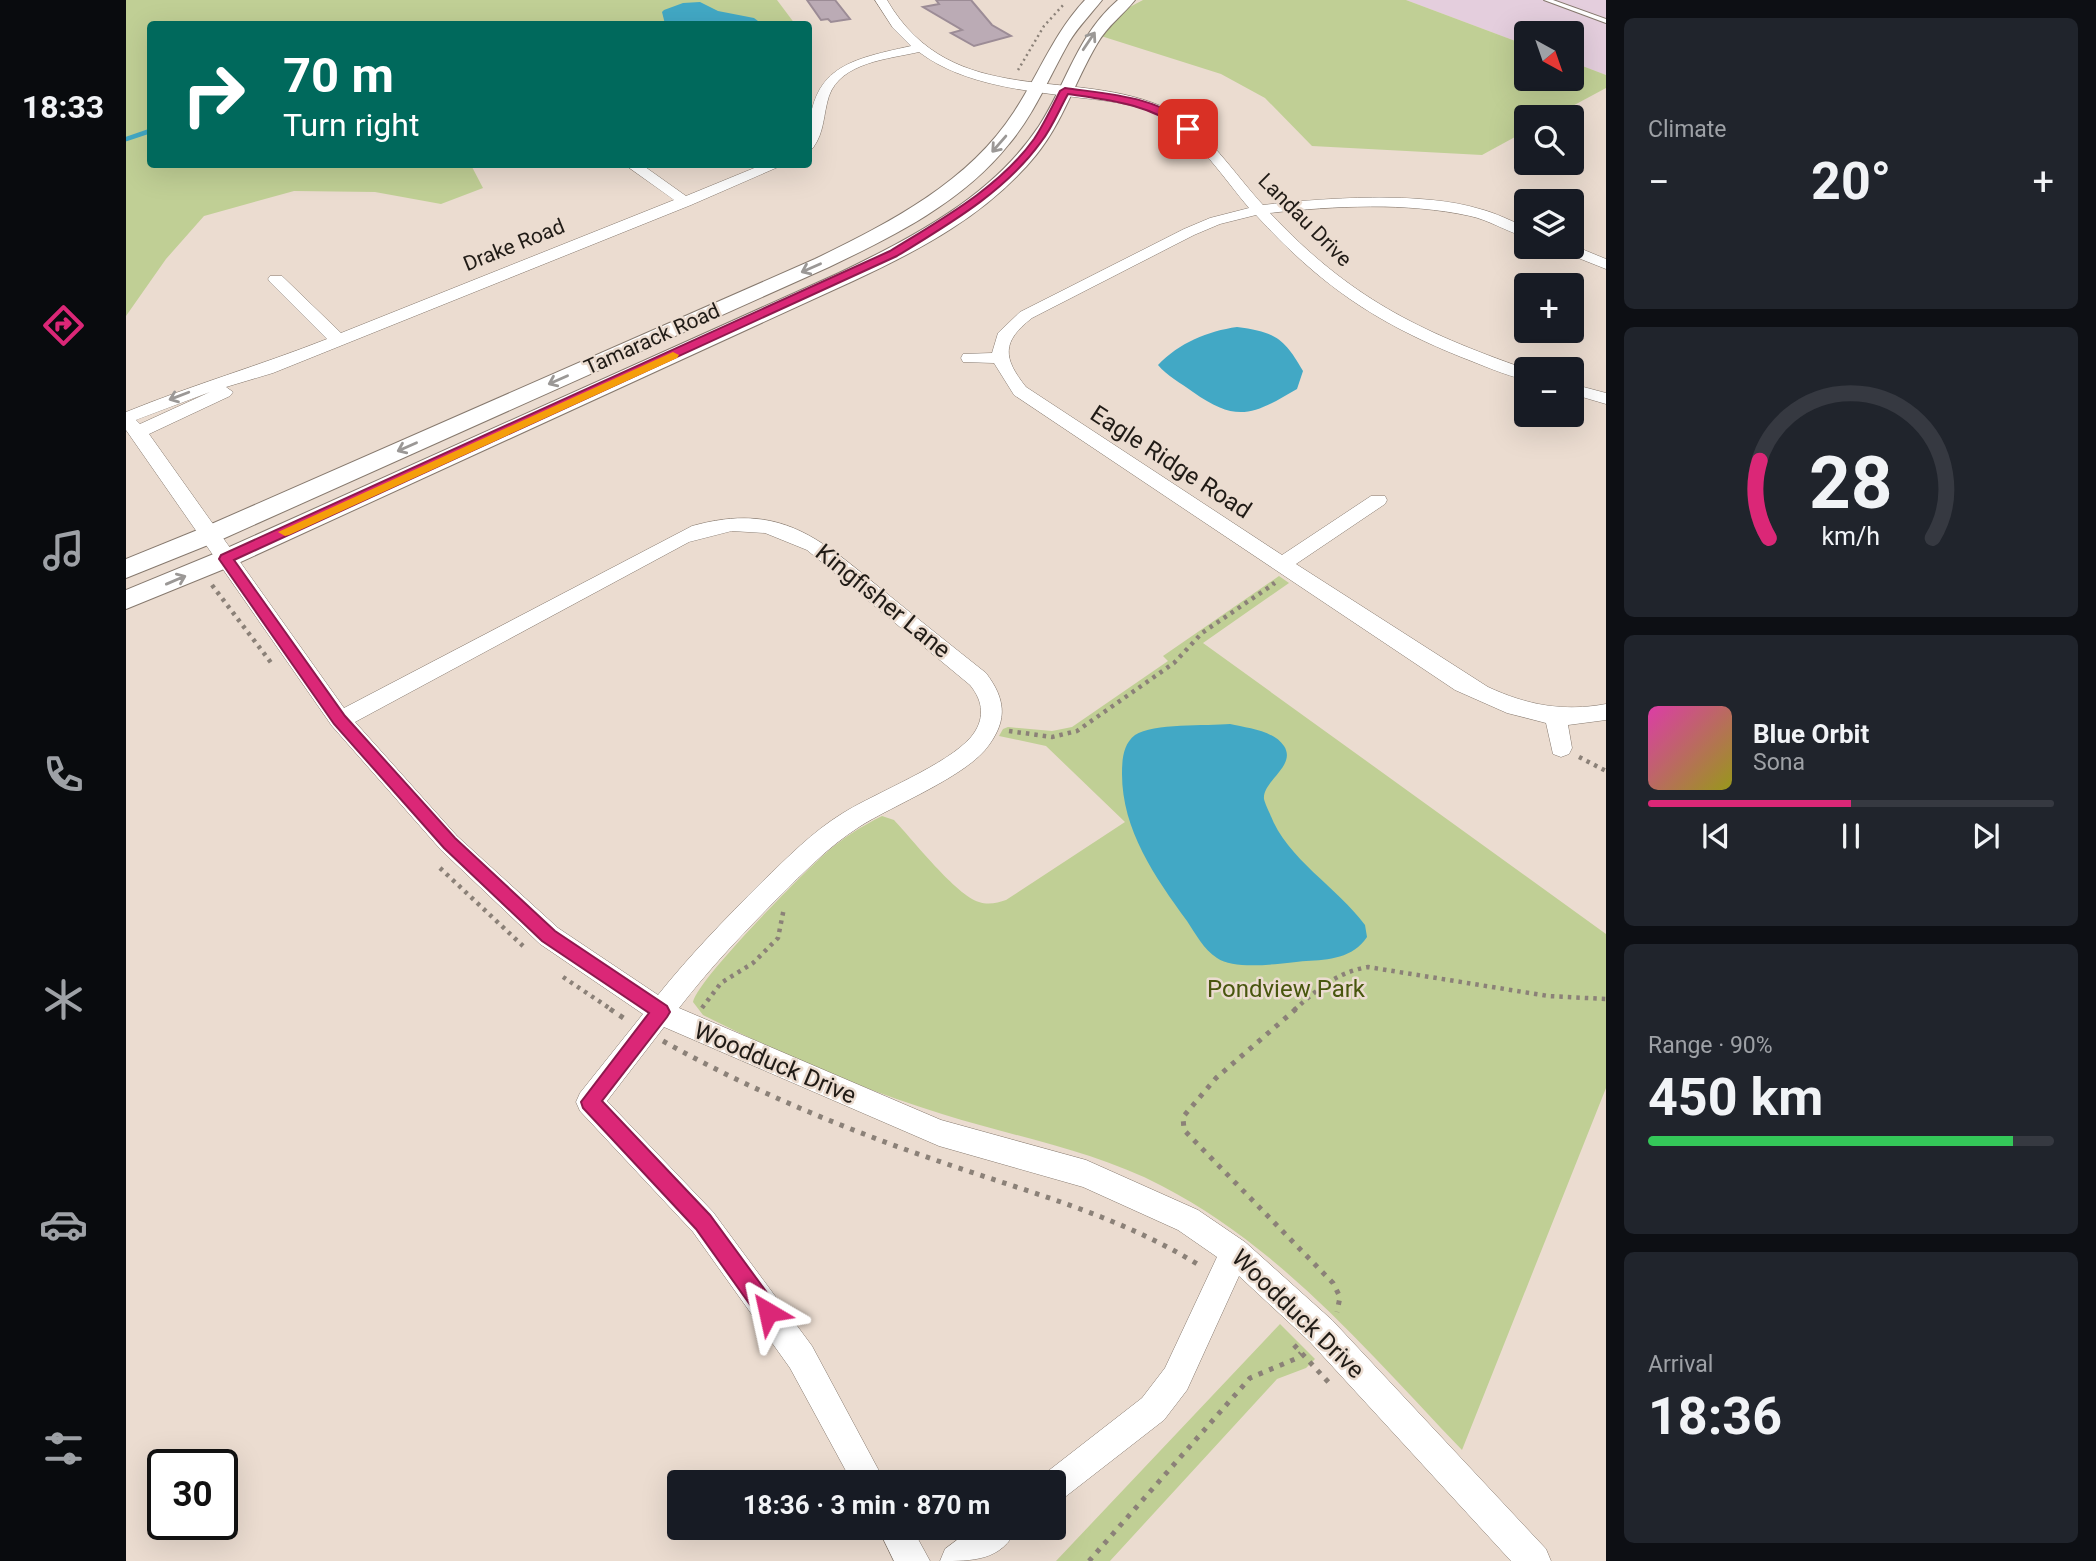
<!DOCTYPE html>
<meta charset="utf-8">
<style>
:root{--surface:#171b24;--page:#20242c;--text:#f1f3f6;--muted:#9ea1a6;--line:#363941;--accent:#db2777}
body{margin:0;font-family:Roboto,sans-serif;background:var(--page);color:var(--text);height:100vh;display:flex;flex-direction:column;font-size:26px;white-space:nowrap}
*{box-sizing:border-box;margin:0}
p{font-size:23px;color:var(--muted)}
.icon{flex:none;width:38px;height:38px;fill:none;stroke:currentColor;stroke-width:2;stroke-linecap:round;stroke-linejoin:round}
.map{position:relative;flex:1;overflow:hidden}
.panel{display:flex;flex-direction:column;gap:18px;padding:18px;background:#0d0f14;width:490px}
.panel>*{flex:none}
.top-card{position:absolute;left:21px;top:21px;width:665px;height:147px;border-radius:7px;box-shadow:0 7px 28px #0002;background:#00695c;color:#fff;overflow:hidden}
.needle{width:46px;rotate:140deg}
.buttons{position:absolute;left:1388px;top:21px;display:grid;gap:14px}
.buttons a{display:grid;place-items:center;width:70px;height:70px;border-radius:7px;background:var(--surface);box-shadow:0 7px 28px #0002;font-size:35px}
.speed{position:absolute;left:21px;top:1449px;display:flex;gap:14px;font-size:35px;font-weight:700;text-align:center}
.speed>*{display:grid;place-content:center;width:91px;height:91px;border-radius:50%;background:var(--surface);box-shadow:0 7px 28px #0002;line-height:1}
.speed .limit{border:4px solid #111;border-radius:10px;background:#fff;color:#111}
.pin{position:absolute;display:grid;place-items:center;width:60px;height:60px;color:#fff;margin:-30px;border-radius:14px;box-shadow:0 4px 10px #0006}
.me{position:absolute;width:77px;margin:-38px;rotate:324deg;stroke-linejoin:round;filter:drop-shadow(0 0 5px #0008)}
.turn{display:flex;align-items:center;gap:24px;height:147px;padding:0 21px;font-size:32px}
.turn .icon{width:91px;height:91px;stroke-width:2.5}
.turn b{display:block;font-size:49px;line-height:60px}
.big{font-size:52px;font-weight:700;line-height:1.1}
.panel .widget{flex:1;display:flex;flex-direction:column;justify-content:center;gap:10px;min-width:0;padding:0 24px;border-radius:10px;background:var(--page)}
.panel .dial{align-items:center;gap:0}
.dial svg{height:182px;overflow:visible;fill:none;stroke:var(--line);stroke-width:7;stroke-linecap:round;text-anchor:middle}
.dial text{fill:var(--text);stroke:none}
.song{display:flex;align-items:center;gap:21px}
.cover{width:84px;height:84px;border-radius:10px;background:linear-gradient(135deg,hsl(320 70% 55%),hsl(60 70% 35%))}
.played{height:7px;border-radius:4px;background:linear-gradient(90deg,var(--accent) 50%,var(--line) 50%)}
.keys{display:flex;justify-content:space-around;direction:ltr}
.heat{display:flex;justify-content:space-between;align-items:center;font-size:38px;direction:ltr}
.charge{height:10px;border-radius:5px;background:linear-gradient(90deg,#34c759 90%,var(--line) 0)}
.trip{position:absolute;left:541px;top:1470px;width:399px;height:70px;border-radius:7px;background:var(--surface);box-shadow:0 7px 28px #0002;font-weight:700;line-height:70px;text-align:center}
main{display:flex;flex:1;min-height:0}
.tabs{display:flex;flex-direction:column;width:126px;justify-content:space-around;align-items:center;background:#090b0e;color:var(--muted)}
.tabs .icon{width:49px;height:49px}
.tabs .selected{color:var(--accent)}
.tabs b{font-size:32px;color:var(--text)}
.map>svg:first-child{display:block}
.commercial{fill:#e4cedd}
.green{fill:#c0cf95}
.water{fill:#42a8c5}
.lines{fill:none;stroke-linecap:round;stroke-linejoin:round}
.stream{stroke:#42a8c5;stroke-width:4.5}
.building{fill:#bbabb5;stroke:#9c8c96;stroke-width:2}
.service-casing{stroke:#86796e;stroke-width:2}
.minor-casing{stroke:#86796e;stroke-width:1}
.tertiary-casing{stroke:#86796e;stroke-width:2}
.path-far3{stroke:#8b8178;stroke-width:2.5;stroke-dasharray:2 3.5;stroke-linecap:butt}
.path-far2{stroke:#8b8178;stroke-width:3.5;stroke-dasharray:2.5 4.5;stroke-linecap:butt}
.path-far1{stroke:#8b8178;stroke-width:4.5;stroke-dasharray:3.5 5;stroke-linecap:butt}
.path{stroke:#8b8178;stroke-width:5;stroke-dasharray:4.5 7;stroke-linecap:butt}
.service{fill:#fff;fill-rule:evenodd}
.minor{fill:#fff;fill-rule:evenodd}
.tertiary{fill:#fff;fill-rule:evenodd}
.oneway{stroke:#9b9896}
.route{fill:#db2777;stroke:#8e194d;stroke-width:2}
.slow{fill:#f59e0b}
.labels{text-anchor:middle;stroke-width:5;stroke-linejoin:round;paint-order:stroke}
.far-street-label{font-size:21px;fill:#201b16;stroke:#ebdcd0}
.street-label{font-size:24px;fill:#201b16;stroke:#ebdcd0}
.park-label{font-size:24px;fill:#48560e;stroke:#ebdcd0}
</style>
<main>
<nav class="tabs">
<b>18:33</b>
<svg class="icon selected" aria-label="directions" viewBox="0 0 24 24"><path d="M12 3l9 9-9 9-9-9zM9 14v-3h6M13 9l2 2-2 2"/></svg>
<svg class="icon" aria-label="music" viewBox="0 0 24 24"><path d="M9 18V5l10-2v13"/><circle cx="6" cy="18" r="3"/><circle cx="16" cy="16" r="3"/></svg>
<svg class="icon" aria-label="phone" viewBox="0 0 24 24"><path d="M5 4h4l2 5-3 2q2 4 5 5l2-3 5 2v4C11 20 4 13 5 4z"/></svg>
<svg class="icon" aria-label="climate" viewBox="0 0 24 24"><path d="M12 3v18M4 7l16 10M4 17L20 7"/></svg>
<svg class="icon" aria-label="car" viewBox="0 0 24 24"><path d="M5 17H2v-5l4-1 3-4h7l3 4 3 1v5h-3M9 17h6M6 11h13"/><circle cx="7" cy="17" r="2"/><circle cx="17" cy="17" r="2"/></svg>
<svg class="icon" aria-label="filters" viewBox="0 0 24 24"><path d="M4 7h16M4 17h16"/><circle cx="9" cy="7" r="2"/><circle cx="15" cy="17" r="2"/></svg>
</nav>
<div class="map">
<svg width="1480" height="1561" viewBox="0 0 1480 1561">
<rect width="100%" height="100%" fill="#ebdcd0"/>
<path class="commercial" d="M1280,0H1480V75L1446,62V33H1400V45Z"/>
<path class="green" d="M0,0H651L669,24H24V164L345,165L357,188L315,204L249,192L168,191L78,216L40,259L0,316Z
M1017,0H1280L1400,45V79H1446V62L1480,75V88L1426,117H1400V131L1356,155L1186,146L1139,98L1095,74L975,36L998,10Z
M1153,576L1163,583L1077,643L1480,934V1088L1336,1450C1244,1354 1156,1248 1036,1186C967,1150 889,1137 816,1114C733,1088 654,1054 577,1015L567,1002C571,980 678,872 701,852C717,838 736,826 756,816L768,820C786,839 831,896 853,902C862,905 872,903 880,900L999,822L920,746L873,736L877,729L882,727L926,731L946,727L1042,661L1037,656Z
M1154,1324L1189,1359L1180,1368L1151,1379L984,1561H930Z"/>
<path class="water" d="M574,2L592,11L628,18L636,24H539L536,12L538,10L557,3Z
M1111,327C1149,332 1158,338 1177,371L1171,389C1127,415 1111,423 1067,392C1055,383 1041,376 1032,365C1053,343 1082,331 1111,327Z
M1104,724C1121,728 1147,730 1158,746C1171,766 1136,781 1138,799C1139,803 1142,810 1144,814C1161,859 1211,887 1239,925L1241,937C1227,958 1203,960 1180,961C1156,963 1110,971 1091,958C1078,950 1069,933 1061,921C1029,877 996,830 996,774C996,760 997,744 1009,735C1027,723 1081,726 1104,724Z"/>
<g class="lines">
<path class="stream" d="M0,139L24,131"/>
</g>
<path class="building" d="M681,0H709L724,19L705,22L702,19L695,20Z
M810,0H845L866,25L885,36L848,46L825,33L836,30L797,7L813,4Z"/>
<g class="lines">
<g class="service-casing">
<path id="service" d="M1418,0H1427L1480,19V23Z"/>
</g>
<g class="minor-casing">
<path id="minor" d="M749,0H761C827,113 949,64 1044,110C1079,128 1110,176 1137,205C1197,198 1296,191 1354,209C1370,213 1385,221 1400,227V237C1381,232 1363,220 1344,216C1280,202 1209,206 1144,213C1224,298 1292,331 1400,369V380C1378,375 1356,365 1335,357C1248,322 1193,284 1130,215L1094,224L1068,235L906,318C875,342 877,358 900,387L1156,555L1245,496H1259L1261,500L1259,504L1170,564L1362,687C1401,705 1437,712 1480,704V720L1442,725L1446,748L1443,754L1435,757L1427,754L1420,723L1381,713L1329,690L888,395L868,363L837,362L835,358L837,354L866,353L872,333L894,312L1058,229L1084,218L1123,208C1099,180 1071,137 1039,119C1014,104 984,101 956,98C903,91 838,86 793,52C763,59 715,62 703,96C697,115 699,131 687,148L682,149C682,69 716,61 785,46L767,28Z
M498,164H515L560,196L638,164H659L565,205L147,373L100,387L107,392L104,396L23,434L218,708L566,526C655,501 694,539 759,592C792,619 826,646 860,673C879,698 882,719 863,745C842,776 767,805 733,827C702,847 678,872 653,897C617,933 584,968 553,1008L815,1120L960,1160L1072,1210L1119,1242L1206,1320L1420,1549L1425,1561H1385L1184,1342L1113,1276L1061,1390L1038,1420L939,1497L928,1502V1482H913L917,1475L1016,1398L1039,1368L1091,1257L1052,1230L957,1187L813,1146L538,1027L481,1101L587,1212L686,1346L759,1482H726L664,1368L567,1232L454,1111L450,1102L454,1093L517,1014L414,944L315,850L206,726L0,430V412C66,385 135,365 201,339L144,282L142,279L144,276H156L215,333L548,200ZM84,392L14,424L10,420ZM606,531L639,533L681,550L844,685C858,702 859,720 845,737C821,765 751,792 717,813C686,832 662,857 636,882C599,919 564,955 532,995L432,928L331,836L229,722L563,542Z
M1446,245L1480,259V269L1432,250L1429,247Z
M1446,384L1480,393V404L1446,394Z
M752,1528H786L804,1561H768Z
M847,1528H891C876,1561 847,1561 814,1561L819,1549Z"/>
</g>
<g class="tertiary-casing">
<path id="tertiary" d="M959,0H976C965,14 952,27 943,42C923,77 909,113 883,144C837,202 768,236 703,267L92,541L0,578V559L74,529L689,259C763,223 842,183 888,112C913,74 928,33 959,0Z
M992,0H1009C997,15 981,26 971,44C949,81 937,122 910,155C862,214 794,250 727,281L108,565L0,609V590L90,553L713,273C787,237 866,197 913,126C941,83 951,35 992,0Z"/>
</g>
<path class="path-far3" d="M892,70L918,26L939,3"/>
<path class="path-far2" d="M1146,584L1151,581"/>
<path class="path-far1" d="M86,585L146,664
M883,731L926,737L951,731L1048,663L1076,633L1149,583
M1453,757L1480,771
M314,868L397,946
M437,977L486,1010
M576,1008L595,983L627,963L652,938L658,908
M1168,1010C1191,990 1211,972 1242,967L1422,996L1480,999"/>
<path class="path" d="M484,1009L499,1019
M1170,1009L1090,1078L1057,1117L1058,1130L1207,1283L1214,1297L1211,1312
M537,1041C626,1091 719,1129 815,1162C905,1193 995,1216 1076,1267
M1168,1345L1205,1385
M963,1561L1124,1378L1169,1359L1175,1353"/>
<use href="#service" class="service"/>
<use href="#minor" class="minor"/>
<use href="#tertiary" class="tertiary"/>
</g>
<defs><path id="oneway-shaft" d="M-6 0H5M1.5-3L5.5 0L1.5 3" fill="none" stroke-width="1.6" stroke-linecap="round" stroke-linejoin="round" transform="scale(1.75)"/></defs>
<g class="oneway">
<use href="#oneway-shaft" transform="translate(963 41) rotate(-56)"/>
<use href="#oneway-shaft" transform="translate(873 144) rotate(131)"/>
<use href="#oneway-shaft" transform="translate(685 268) rotate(156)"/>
<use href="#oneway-shaft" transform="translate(432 380) rotate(156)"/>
<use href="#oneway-shaft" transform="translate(53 396) rotate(159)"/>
<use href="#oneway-shaft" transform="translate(281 447) rotate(156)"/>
<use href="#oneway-shaft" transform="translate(50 580) rotate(-23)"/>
</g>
<path class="route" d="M939,88C981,94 1035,96 1067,129L1059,131C1024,104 984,100 942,94C933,110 926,128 915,142C879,192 823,224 771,256L108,560L219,716L329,838L429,931L541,1006L544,1012L541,1017L476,1101L584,1215L650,1305L653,1312L650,1320L642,1323L635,1320L570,1229L457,1108L455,1102L523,1013L416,941L318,848L208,724L93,559L95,555L764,251C814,220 873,188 908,139C918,124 926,107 934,91Z"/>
<path class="slow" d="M547,352L553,355L551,358L163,535L159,536L152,532Z"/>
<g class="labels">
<g class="far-street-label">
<text transform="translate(1179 220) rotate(45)" y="7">Landau Drive</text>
<text transform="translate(388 245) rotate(-22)" y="7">Drake Road</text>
<text transform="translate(526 339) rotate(-24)" y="7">Tamarack Road</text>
</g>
<g class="street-label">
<text transform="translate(1045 462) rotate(33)" y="8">Eagle Ridge Road</text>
<text transform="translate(757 601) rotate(39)" y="8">Kingfisher Lane</text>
<text transform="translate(649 1063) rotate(23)" y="8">Woodduck Drive</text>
<text transform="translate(1172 1314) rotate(44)" y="8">Woodduck Drive</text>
</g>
<g class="park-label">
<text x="1160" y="997">Pondview Park</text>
</g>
</g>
</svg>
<div class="buttons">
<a><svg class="needle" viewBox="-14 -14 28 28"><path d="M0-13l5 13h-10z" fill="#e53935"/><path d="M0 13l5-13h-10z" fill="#9ea1a6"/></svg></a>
<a><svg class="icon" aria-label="search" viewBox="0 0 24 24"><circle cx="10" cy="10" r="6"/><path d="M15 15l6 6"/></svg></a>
<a><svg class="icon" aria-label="layers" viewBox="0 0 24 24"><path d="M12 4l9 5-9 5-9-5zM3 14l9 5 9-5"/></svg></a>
<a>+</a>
<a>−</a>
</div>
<div class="speed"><div class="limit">30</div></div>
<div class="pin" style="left:1062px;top:129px;background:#d93025"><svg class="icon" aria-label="arrive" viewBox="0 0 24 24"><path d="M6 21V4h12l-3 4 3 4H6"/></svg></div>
<svg class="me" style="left:642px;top:1312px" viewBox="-20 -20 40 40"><path d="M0-17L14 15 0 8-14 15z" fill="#db2777" stroke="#fff" stroke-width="4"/></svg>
<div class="trip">18:36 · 3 min · 870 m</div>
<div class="top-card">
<div class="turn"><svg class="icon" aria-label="right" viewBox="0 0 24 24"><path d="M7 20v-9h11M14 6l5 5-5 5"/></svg><div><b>70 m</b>Turn right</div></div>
</div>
</div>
<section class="panel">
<div class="widget"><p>Climate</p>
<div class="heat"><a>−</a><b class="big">20°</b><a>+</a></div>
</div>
<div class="widget dial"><svg viewBox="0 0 100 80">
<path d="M14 69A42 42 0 1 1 86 69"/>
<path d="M14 69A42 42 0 0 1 10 35" stroke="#db2777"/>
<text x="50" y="56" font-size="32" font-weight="700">28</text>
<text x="50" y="72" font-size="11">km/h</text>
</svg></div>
<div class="widget">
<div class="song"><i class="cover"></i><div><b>Blue Orbit</b><p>Sona</p></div></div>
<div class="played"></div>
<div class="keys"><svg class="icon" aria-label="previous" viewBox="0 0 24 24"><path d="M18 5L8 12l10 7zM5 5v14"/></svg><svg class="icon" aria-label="pause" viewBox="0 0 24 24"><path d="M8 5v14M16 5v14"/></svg><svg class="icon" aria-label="next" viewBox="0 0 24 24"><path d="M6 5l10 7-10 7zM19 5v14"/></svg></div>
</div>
<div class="widget"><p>Range · 90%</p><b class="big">450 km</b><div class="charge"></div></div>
<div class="widget"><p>Arrival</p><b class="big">18:36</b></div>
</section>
</main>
